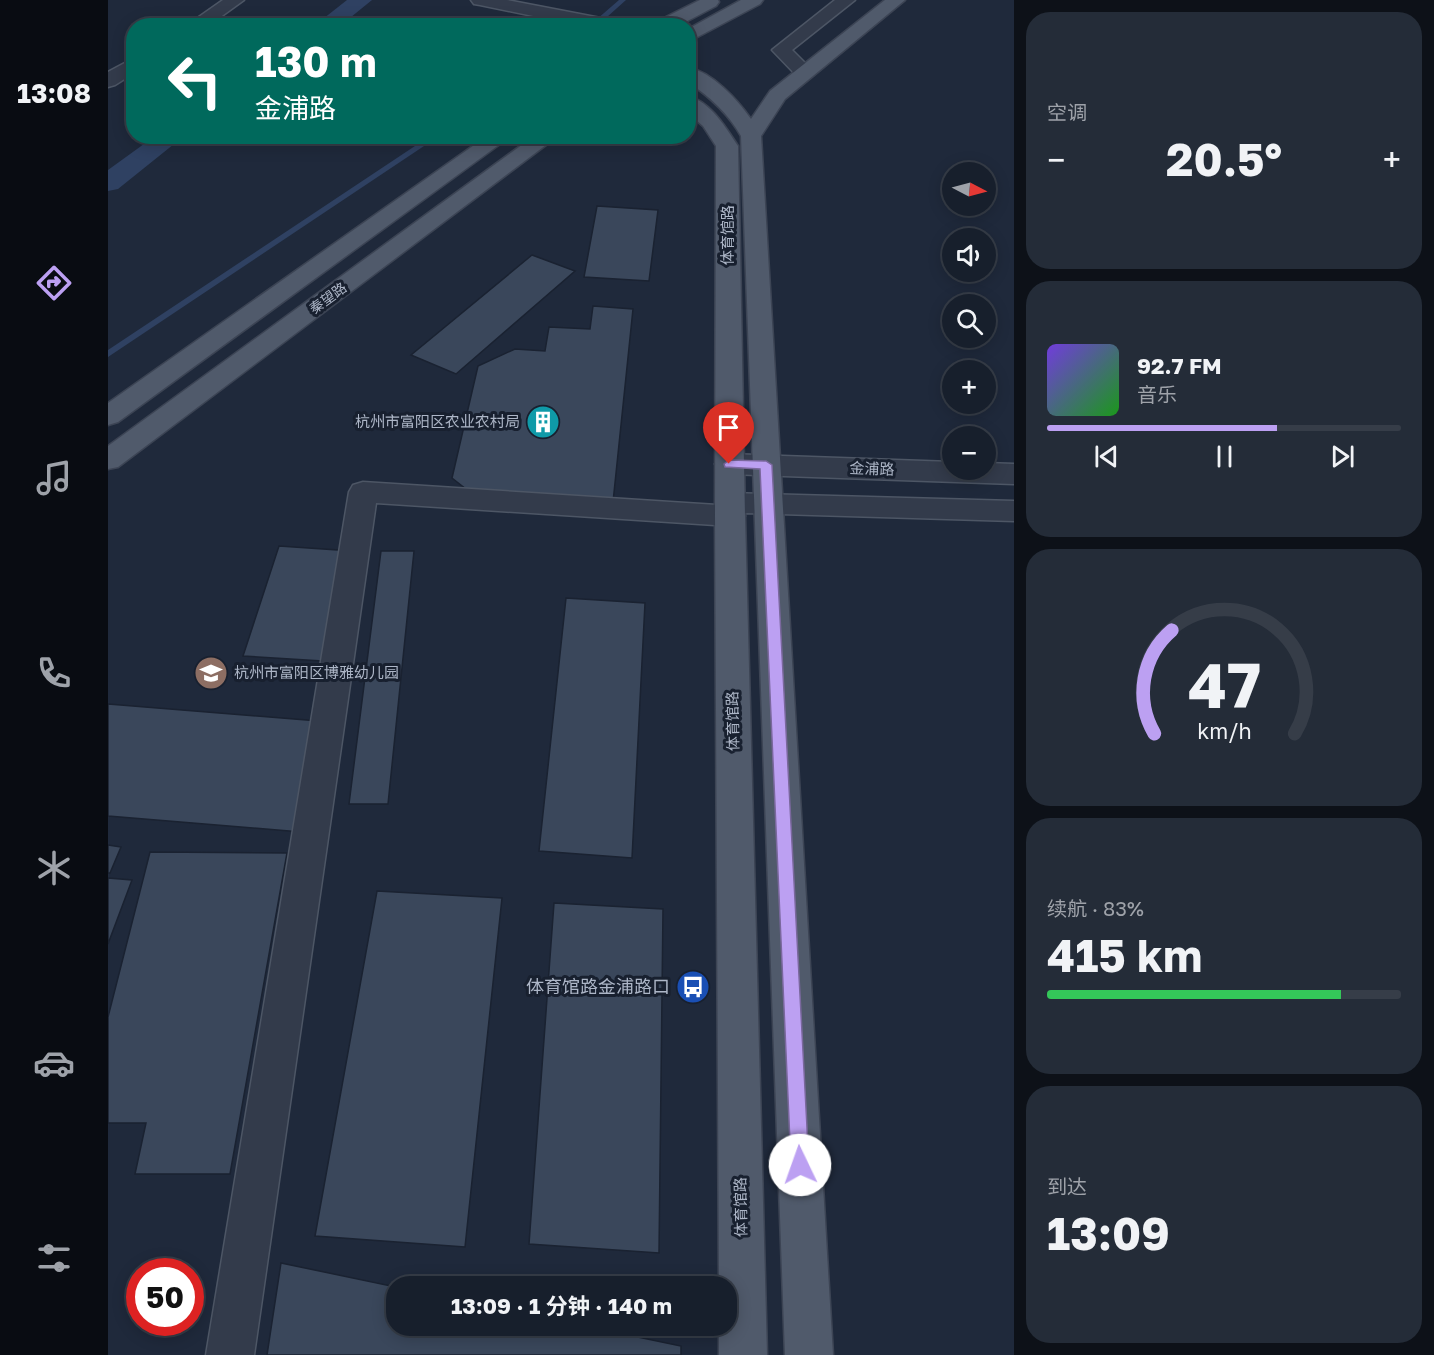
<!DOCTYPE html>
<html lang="zh">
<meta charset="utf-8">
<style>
:root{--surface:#171f2c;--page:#242c38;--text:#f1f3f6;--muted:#9ea2a9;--line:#363d48;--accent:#bca0f2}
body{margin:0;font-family:"Golos Text","Noto Sans SC",sans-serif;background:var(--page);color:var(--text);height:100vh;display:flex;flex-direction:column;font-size:22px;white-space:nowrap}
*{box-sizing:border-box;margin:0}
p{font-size:20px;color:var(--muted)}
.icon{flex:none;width:33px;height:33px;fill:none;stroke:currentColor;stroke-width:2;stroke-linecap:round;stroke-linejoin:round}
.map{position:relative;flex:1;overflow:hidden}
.panel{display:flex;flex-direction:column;gap:12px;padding:12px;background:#0d1118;width:420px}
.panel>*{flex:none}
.top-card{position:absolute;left:18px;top:18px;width:570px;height:126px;border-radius:24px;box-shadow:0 3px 15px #0003,0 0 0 2px var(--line);background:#00695c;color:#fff;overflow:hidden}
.needle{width:39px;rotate:96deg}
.controls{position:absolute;left:834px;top:162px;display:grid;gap:12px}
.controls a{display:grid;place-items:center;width:54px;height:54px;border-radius:50%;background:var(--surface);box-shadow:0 3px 15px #0003,0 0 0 2px var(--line);font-size:30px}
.speed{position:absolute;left:18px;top:1258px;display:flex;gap:12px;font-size:30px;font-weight:700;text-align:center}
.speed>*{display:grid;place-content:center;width:78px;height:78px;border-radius:50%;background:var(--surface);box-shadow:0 3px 15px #0003,0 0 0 2px var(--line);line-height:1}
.speed .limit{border:9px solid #d22;background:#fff;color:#111}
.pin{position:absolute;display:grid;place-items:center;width:51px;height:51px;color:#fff;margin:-62px -26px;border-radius:50% 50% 50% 0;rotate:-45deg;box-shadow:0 0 6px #0007}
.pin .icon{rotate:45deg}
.me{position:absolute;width:66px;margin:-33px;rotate:357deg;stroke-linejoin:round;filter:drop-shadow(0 0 4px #0008)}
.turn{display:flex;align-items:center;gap:21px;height:126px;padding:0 30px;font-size:27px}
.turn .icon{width:78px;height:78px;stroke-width:2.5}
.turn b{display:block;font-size:42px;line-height:51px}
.big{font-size:45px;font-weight:700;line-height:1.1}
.panel .card{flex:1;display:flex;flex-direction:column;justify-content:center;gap:9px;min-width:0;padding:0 21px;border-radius:24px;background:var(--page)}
.panel .dial{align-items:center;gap:0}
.dial svg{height:156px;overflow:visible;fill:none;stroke:var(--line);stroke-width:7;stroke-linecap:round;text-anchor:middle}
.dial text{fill:var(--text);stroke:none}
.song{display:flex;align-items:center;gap:18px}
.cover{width:72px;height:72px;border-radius:9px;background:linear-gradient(135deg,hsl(260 70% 55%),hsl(120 70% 35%))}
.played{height:6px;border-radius:3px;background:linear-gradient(90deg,var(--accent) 65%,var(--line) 65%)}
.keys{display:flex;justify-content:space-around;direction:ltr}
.heat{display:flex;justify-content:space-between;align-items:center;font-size:33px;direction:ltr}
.charge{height:9px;border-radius:4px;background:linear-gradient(90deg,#34c759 83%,var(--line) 0)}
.trip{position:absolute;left:278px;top:1276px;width:351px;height:60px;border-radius:24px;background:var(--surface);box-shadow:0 3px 15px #0003,0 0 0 2px var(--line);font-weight:700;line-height:60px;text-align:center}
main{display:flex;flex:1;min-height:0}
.tab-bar{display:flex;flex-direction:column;width:108px;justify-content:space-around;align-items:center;background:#090c12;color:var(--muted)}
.tab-bar .icon{width:42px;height:42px}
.tab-bar .current{color:var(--accent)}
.tab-bar b{font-size:27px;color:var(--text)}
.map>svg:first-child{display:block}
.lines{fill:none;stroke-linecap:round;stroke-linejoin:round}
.stream{fill:#2f4162;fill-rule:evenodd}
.canal{fill:#2f4162;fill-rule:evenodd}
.building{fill:#3a475b;stroke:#1a2231;stroke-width:1.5}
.minor-casing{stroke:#4d5665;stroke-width:3}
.major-casing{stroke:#3c4454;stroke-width:3}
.minor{fill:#333b4b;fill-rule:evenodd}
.major{fill:#505a6b;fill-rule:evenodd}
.route{fill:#bca0f2;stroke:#7a689d;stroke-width:1.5}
.labels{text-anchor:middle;stroke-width:6;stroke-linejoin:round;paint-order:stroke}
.far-street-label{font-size:14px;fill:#adb6c7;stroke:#18202f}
.street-label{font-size:15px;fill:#adb6c7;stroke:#18202f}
.poi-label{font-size:15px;fill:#adb6c7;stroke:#18202f;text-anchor:end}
.near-poi-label{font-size:18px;fill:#adb6c7;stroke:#18202f;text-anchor:end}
</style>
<main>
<nav class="tab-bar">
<b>13:08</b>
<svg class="icon current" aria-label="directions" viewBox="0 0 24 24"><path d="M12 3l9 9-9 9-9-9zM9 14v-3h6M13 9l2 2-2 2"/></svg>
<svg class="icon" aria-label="music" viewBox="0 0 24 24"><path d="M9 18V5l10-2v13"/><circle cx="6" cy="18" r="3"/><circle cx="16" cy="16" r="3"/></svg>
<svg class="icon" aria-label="phone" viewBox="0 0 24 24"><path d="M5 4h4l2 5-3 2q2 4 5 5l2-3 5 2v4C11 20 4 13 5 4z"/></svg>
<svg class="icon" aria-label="climate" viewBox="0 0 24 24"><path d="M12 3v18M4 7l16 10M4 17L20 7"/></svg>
<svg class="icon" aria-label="car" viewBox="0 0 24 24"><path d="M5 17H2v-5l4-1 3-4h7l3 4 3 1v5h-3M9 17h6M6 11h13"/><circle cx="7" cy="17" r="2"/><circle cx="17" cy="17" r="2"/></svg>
<svg class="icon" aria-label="filters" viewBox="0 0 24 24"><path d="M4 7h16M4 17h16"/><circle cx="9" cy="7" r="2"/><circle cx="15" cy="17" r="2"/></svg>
</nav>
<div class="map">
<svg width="906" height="1355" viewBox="0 0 906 1355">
<rect width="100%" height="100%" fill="#1f293b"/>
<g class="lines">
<path class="stream" d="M511,0H518L489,26H481Z
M322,136H331L0,357V350Z"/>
<path class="canal" d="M239,0H264L232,26H206Z
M47,136H76L10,189L0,191V170Z"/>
</g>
<path class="building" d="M489,206L550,210L541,281L476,277Z
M424,255L467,271L348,374L303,355Z
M485,306L525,309L504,512L377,504L344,478L370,366L407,349L437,351L441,327L482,329Z
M171,546L259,552L231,662L135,656Z
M273,551H306L280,804H241Z
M458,598L537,603L524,858L431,851Z
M0,704L223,722L193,832L0,816Z
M0,845L13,847L2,873H0Z
M42,852L179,853L122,1174H27L38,1123H0V1017Z
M0,878L24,880L0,944Z
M269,891L394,898L357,1247L207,1236Z
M446,903L555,909L551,1253L421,1244Z
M173,1263L288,1287V1326H477L573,1346V1355H159Z"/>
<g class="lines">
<g class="minor-casing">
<path id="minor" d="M115,0H136L100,26H78Z
M363,0H399L503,20L510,22L512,26H473L372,5L366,4Z
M727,0H747L684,50L706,72L703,76H689L664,50Z
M26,58V73L7,85L0,87V72Z
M621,454L844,462V470H878V463L906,464V484L621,474L611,471L607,464L611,457Z
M255,482L609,505L612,496L622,493L906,501V521L635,513L637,516L632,523L622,526L268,503L146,1355H98L241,492L245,485Z"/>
</g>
<g class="major-casing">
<path id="major" d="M592,0H610L611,2L608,6L570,26H546L548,22Z
M633,0H655L652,4L580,42V29Z
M777,0H797L677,99L653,136L725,1355H677L633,136C620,113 602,97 580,82V67C605,73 629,99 643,119L662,91Z
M580,96C603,102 618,128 630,146L637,516L659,1355H611V1326H618V1287H611L607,516L608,146L595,126L580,113Z
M379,136H403L10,422L0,425V403Z
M426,136H450L10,467L0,469V446Z"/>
</g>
<use href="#minor" class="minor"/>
<use href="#major" class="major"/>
</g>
<path class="route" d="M621,460L658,461L664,465L701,1165L698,1171L692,1174L685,1171L683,1165L652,469L617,467L616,464Z"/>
<defs>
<g id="building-disc" transform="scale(1.725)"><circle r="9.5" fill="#0f9aa8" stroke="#18202f"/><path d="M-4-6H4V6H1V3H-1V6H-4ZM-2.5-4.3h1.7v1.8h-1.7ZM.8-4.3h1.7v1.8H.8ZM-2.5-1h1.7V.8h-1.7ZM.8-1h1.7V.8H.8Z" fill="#fff"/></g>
<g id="school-disc" transform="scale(1.725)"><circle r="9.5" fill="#8d6e63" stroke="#18202f"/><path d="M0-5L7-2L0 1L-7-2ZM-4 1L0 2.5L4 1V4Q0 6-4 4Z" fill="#fff"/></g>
<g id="bus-disc" transform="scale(1.725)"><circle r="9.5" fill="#1a4fb4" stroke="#18202f"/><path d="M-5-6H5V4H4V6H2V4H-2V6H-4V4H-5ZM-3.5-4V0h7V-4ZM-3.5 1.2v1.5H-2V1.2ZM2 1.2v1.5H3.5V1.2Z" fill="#fff"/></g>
</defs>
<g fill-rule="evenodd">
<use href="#building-disc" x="435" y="422"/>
<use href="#school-disc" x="103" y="673"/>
<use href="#bus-disc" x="585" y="987"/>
</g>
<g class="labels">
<g class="far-street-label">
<text transform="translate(220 298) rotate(-36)" y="5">秦望路</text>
</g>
<g class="street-label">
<text transform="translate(620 235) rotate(-90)" y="5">体育馆路</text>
<text transform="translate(764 469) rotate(2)" y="5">金浦路</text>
<text transform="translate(625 721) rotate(-91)" y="5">体育馆路</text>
<text transform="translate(633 1207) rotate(-91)" y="5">体育馆路</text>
</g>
<g class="poi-label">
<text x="412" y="427">杭州市富阳区农业农村局</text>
<text x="126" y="678" text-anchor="start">杭州市富阳区博雅幼儿园</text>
</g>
<g class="near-poi-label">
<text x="562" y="993">体育馆路金浦路口</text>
</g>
</g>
</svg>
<div class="controls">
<a><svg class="needle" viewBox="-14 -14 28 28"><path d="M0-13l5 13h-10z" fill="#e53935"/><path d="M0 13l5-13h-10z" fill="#9ea2a9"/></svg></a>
<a><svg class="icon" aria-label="sound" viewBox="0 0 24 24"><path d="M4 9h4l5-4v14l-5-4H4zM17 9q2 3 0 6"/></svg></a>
<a><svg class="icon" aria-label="search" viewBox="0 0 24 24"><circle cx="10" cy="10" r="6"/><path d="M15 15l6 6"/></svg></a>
<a>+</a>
<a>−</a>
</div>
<div class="speed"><div class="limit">50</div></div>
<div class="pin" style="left:621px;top:464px;background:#d93025"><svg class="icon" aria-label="arrive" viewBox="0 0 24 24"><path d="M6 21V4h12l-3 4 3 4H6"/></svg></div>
<svg class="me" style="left:692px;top:1165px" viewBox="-20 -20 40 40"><circle r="19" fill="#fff"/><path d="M0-13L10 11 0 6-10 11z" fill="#bca0f2"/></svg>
<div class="trip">13:09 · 1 分钟 · 140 m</div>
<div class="top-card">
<div class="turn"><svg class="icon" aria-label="left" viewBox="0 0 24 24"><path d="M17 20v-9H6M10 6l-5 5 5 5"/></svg><div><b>130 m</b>金浦路</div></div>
</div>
</div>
<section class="panel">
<div class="card"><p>空调</p>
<div class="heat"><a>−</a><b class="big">20.5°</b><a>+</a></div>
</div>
<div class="card">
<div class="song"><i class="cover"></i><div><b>92.7 FM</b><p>音乐</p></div></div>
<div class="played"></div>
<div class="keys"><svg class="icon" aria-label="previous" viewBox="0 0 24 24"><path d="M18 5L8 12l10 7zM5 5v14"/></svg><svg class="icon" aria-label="pause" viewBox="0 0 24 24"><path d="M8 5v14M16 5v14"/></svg><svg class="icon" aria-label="next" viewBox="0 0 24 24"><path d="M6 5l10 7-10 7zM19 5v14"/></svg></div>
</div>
<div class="card dial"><svg viewBox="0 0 100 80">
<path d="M14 69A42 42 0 1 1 86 69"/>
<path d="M14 69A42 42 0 0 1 23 16" stroke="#bca0f2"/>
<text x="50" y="56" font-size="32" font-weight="700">47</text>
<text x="50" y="72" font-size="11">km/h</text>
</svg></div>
<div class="card"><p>续航 · 83%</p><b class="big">415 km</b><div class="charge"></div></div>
<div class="card"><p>到达</p><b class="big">13:09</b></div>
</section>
</main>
